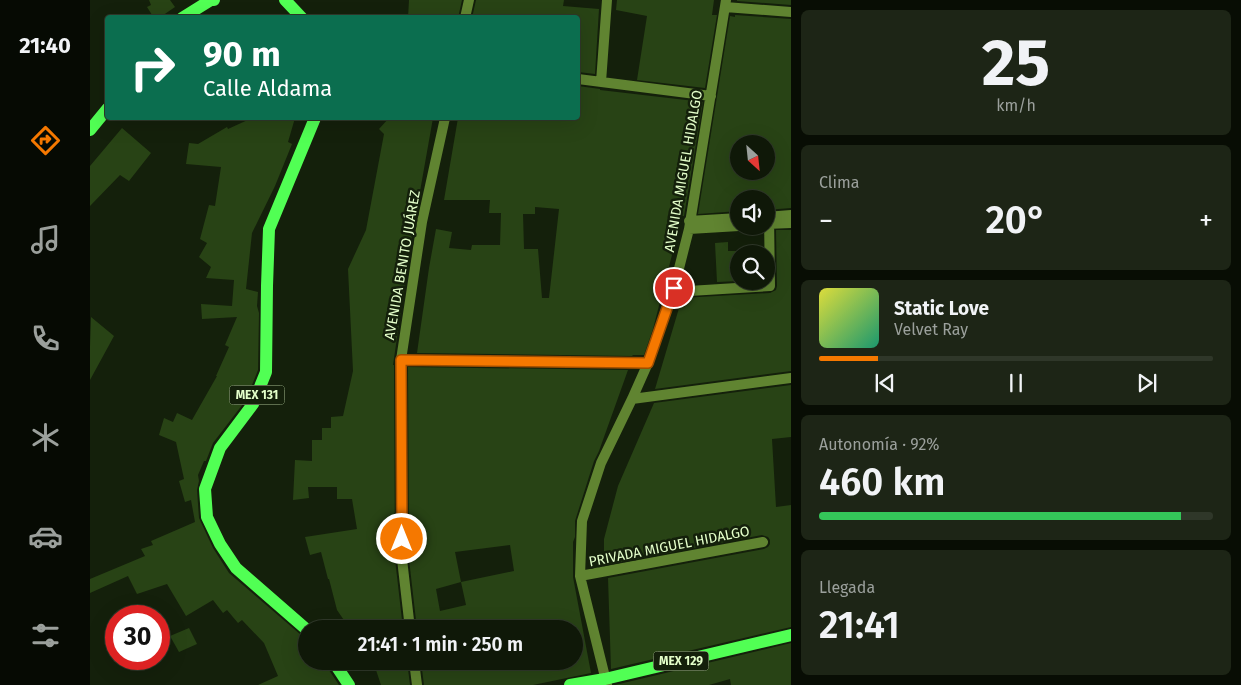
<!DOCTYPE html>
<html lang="es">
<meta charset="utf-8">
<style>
:root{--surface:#0f1808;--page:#1d2516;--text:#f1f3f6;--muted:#9ba09c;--line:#2f3729;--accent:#f57800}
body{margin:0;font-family:"Fira Sans",sans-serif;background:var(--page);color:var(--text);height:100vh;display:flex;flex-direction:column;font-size:19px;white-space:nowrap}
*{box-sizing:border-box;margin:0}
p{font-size:16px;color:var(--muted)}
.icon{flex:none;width:28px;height:28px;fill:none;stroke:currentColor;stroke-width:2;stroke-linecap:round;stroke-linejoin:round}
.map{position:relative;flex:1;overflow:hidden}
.panel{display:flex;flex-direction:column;gap:10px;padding:10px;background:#080d04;width:450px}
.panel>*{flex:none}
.hud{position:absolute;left:15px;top:15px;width:475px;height:105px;border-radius:5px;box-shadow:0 5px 20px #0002,0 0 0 1px var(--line);background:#0b6e4f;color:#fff;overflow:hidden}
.needle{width:32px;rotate:153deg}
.tools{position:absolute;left:640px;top:135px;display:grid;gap:10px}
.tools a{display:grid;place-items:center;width:45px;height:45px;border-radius:50%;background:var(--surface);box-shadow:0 5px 20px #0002,0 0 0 1px var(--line);font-size:25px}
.speed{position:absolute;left:15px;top:605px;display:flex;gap:10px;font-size:25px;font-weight:700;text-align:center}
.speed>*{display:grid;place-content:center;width:65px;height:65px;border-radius:50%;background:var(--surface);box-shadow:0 5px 20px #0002,0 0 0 1px var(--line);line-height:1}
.speed .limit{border:8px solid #d22;background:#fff;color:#111}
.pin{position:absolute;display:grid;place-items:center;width:42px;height:42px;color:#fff;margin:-21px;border:2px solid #fff;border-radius:50%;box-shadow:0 1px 5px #0007}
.me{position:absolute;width:55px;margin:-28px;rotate:0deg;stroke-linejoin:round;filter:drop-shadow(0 0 4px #0008)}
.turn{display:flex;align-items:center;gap:18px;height:105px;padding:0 15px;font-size:22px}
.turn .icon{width:65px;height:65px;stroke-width:2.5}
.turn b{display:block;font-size:35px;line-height:42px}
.big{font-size:38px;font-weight:600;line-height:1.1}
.panel .card{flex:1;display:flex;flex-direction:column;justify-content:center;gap:8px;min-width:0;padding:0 18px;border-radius:8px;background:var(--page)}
.panel .dial{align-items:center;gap:0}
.dial b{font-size:65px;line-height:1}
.song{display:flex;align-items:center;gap:15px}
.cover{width:60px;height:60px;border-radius:8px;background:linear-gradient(135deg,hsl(60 70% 55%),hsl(160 70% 35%))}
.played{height:5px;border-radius:2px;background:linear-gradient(90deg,var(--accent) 15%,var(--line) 15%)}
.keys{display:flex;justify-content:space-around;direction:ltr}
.heat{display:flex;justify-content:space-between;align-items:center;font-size:28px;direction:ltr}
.charge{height:8px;border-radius:4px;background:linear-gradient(90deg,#34c759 92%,var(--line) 0)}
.trip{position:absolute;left:208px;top:620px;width:285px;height:50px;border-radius:25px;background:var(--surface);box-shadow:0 5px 20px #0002,0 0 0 1px var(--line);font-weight:600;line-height:50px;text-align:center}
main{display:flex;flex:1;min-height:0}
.dock{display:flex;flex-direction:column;width:90px;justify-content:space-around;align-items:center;background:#060a03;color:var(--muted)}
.dock .icon{width:35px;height:35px}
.dock .on{color:var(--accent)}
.dock b{font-size:22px;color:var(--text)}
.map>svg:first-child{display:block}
.building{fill:#284315;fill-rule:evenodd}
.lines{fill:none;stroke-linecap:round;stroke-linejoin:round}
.street{stroke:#608431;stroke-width:10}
.primary{stroke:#51ff54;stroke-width:12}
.route-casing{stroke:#9f4e00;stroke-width:12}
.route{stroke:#f57800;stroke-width:9}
.labels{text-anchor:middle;stroke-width:5;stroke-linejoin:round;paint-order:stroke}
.shield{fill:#14200b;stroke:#a6bc91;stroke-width:1}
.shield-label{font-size:12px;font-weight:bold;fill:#e4ffca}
.street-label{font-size:14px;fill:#e4ffca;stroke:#14200b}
</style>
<main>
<nav class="dock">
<b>21:40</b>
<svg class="icon on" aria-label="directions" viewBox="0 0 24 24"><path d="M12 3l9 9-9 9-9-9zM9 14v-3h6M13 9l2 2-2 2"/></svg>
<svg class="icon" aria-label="music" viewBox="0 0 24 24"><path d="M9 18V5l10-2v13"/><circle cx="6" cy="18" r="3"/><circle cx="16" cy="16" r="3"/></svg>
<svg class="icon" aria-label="phone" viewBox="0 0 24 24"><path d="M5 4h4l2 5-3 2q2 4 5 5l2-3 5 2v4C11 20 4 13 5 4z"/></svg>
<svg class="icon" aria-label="climate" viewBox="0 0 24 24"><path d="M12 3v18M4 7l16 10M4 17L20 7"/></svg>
<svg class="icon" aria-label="car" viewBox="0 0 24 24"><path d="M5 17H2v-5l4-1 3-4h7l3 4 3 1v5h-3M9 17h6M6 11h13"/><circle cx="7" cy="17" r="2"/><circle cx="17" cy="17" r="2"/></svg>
<svg class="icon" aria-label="filters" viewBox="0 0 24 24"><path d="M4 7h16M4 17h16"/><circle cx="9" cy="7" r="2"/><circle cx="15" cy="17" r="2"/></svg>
</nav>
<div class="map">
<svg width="701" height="685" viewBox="0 0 701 685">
<rect width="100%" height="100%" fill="#14200b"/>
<path class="building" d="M59,0H80L85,7L69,18H64L57,7L61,5Z
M319,0H372L368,18H318Z
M386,0H474L473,6L509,9L505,74L488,72V18H382Z
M527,0H624L622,15H627L615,88L547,80L557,16L526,10Z
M647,0H701V5L647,1Z
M645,15L701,19V208L676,210V199H649V211L608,214L640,16L645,17ZM649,144H676V171H649Z
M488,86L510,89V90L613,102L594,216H592L563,329L554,355H543L542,356L327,353L339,268L346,229L362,232L359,248L381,250L382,245H410L411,213H399L400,200H354L368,118H488ZM445,207L469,209L459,298H452L448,249H434L433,214H445Z
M162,118H205L198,142L202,144L185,186L162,233L156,289L168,292L167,306L169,313L168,370L156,400L123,443L116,461H114L108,475L109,481L107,490L109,518L123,548L139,573L211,635L216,637V661H233L249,685H168L188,676L174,643L152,620L148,623L137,610L133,613L123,600L96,616L77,584L47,594L38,576L0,593V579L55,556L51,549L63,545L61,541L105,522L101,500L95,502L89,481L94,479L86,442L69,435L74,418L83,422L87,413L102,420L127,376H126L139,347L135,345L147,317L112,319L111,304L142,306L144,280L116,278L121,267L109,257L117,243L110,239L119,205L125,206L131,167L96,164L99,143L108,144L137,127L138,129Z
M299,118H343L321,242L303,365H304L305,559L313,629H260L247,610L239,579H238L231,552L220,555L215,537L267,529L262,499H247V487H218L219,498L203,500L205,460L222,461V440H232V428H241V417L253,416L263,371L258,269L276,230L294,134L289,129Z
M32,128L61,153L39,181L30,175L0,206V166Z
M686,230H701V371L565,389L592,298L680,293L686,290L687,286Z
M638,242V251H649V281L627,282L625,243Z
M1,317L24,336L0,380V346Z
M318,367L538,370L509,451L504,461L485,521V537L483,542V577L501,673L443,685H334L331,661H484V629H327L319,559ZM420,545L424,571L371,582L376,605L350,611L346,589L371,582L365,552Z
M701,385V437L682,439L686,507L701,505V627L521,669L518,578L674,549L678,547L680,544V540L678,537L672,535L514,565V539L528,486L564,403Z
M99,628L107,644L89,652L80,636Z
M701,643V685H641L640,679L619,685H525Z
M283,661H317L320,685H291Z"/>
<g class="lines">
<path class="street" d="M635,7L701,12
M375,18L379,0
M488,79L621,96
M511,82L517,0
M676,217L701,215
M599,221L649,218
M676,224L701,223
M599,229L649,226
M583,292L680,286L679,217
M311,360L558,363
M542,399L701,378
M490,576L673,542
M320,629L312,559L311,360L332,222L355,118
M324,661L327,685
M517,685L490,576L492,521L511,463L542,399L558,363L583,292L599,229L636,0"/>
<path class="primary" d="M195,0L212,18
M92,18L121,0H124
M0,130L18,108
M216,629L146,568L130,544L117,517L115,489L130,448L163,404L176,372L177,286L179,229L225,118
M243,661L259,685
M480,685L515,679L701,635"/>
</g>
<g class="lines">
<g class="route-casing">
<path id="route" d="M312,539L311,360L558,363L584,288"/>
</g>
<use href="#route" class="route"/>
</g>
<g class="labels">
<g class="shield">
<rect x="139.5" y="385.5" width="55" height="19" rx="4"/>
<rect x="563.5" y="651.5" width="55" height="19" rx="4"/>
</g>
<g class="shield-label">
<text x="167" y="399">MEX 131</text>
<text x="591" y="665">MEX 129</text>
</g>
<g class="street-label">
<text transform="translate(593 171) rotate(-80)" y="5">AVENIDA MIGUEL HIDALGO</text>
<text transform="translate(312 265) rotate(-80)" y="5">AVENIDA BENITO JUÁREZ</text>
<text transform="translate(579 546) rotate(-11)" y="5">PRIVADA MIGUEL HIDALGO</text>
</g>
</g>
</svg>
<div class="tools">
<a><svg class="needle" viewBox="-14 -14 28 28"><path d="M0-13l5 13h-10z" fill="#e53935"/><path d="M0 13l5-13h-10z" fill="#9ba09c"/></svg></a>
<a><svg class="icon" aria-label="sound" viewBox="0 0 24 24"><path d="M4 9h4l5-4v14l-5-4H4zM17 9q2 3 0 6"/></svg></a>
<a><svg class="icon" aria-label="search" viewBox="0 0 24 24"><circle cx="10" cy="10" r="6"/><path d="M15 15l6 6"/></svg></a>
</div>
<div class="speed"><div class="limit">30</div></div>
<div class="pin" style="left:584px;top:288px;background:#d93025"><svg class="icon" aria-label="arrive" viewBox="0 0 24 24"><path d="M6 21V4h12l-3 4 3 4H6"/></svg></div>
<svg class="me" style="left:312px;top:539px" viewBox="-20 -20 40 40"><circle r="17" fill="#f57800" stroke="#fff" stroke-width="3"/><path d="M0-11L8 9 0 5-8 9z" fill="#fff"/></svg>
<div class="trip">21:41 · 1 min · 250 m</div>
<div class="hud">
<div class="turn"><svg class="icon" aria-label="right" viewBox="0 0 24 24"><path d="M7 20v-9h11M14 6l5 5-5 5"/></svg><div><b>90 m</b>Calle Aldama</div></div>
</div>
</div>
<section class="panel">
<div class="card dial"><b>25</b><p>km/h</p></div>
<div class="card"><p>Clima</p>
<div class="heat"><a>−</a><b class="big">20°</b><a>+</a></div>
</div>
<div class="card">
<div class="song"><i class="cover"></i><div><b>Static Love</b><p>Velvet Ray</p></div></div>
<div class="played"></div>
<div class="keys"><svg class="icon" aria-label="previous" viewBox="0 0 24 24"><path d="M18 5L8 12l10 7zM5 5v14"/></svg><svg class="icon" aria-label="pause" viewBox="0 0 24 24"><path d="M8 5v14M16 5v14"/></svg><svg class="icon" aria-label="next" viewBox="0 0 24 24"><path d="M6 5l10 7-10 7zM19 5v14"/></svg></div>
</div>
<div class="card"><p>Autonomía · 92%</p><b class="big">460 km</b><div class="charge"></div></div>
<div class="card"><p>Llegada</p><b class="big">21:41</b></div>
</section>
</main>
